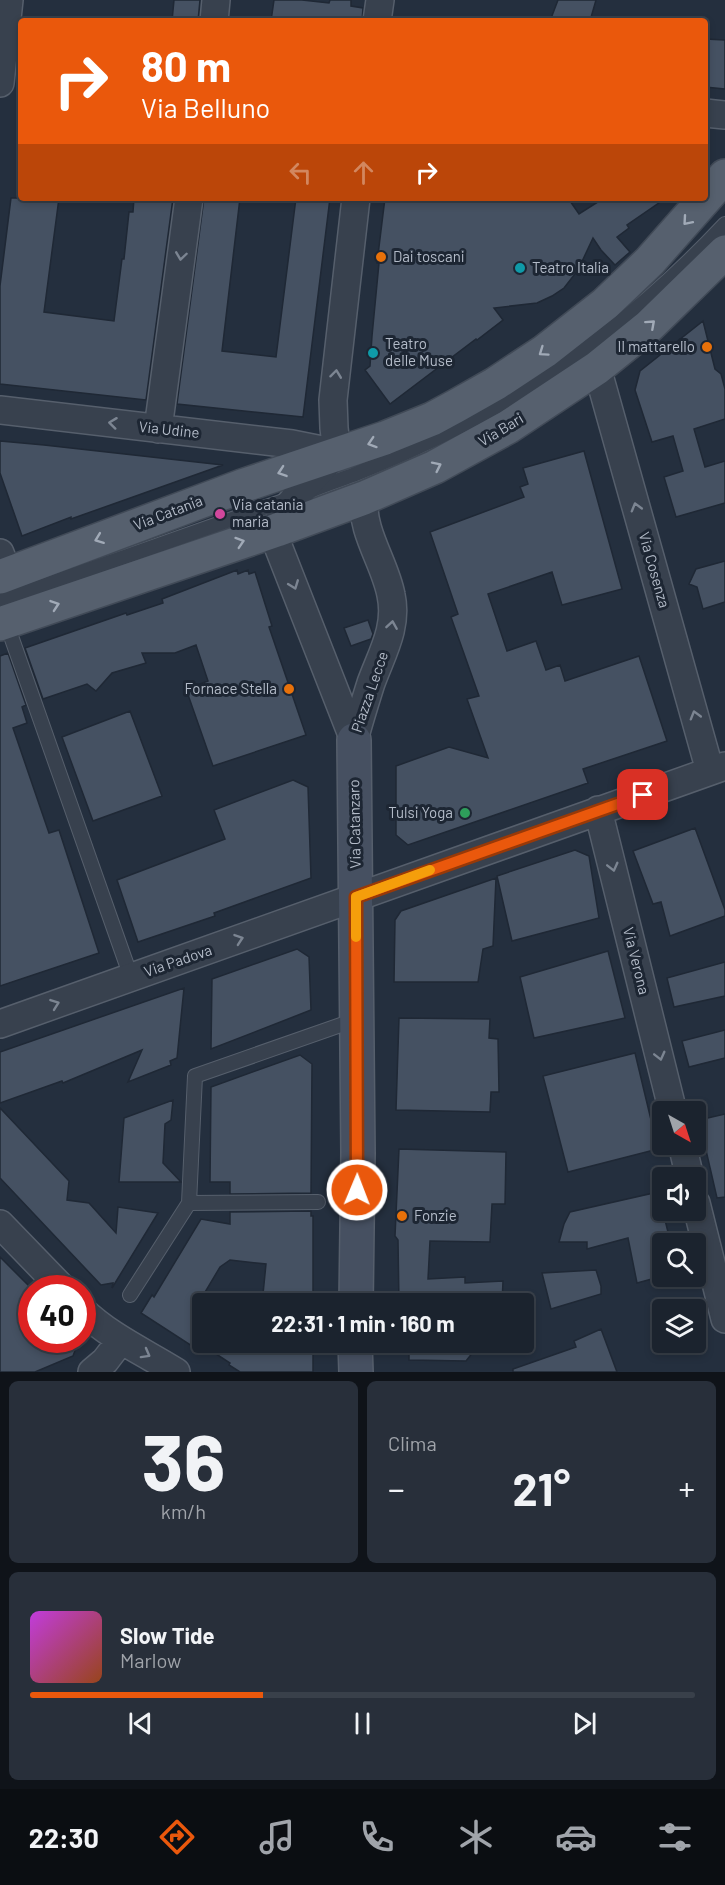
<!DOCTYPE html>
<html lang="it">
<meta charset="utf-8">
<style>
:root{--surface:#1b232e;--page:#282f3a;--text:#f1f3f6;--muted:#a0a4aa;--line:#39404a;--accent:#ea580c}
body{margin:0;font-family:Barlow,sans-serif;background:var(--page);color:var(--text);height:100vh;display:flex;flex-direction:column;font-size:22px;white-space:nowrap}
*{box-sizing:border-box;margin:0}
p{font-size:20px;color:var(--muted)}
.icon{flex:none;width:33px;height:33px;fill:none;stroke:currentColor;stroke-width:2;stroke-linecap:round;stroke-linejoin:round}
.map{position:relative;height:1372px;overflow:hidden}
.sheet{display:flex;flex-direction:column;gap:9px;padding:9px;background:#0f1319;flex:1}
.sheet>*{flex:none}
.banner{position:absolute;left:18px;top:18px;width:690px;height:183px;border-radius:6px;box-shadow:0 3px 9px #0003,0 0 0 2px var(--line);background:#ea580c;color:#fff;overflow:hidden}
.needle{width:39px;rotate:141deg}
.fabs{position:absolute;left:652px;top:1101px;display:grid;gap:12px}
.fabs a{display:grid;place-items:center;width:54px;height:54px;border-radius:6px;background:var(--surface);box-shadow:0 3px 9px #0003,0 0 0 2px var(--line);font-size:30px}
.speed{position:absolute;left:18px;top:1275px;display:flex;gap:12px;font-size:30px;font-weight:700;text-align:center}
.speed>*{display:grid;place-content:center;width:78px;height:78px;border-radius:50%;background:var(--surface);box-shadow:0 3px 9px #0003,0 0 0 2px var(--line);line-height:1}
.speed .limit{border:9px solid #d22;background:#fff;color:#111}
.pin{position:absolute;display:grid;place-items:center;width:51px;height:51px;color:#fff;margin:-26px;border-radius:12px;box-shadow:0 3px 9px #0006}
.me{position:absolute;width:66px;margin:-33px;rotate:1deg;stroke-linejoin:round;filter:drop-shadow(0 0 4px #0008)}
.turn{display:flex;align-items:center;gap:21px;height:126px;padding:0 24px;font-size:27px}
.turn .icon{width:78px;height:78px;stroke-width:2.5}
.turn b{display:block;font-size:42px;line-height:51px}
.lanes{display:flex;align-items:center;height:57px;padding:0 24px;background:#0003;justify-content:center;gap:30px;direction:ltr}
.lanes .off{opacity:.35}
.big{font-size:45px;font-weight:700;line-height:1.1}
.sheet .card{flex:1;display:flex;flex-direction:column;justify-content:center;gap:9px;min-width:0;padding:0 21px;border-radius:9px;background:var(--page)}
.sheet .dial{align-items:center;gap:0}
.dial b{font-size:78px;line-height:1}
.song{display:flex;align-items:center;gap:18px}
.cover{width:72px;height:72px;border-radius:9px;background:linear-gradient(135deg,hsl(290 70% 55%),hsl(20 70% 35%))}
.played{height:6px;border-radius:3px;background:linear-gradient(90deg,var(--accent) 35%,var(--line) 35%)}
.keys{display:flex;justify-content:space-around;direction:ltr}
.heat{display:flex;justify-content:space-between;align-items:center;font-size:33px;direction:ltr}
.sheet .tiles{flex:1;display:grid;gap:9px;grid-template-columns:1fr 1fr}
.card:last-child{grid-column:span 2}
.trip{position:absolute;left:192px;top:1293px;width:342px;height:60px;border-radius:6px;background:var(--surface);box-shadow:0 3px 9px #0003,0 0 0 2px var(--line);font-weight:700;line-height:60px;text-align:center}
.tabs{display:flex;height:96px;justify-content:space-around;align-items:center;background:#0b0e12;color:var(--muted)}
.tabs .icon{width:42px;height:42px}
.tabs .current{color:var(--accent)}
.tabs b{font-size:27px;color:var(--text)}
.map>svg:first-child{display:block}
.building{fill:#455162;stroke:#1f2835;stroke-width:1.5}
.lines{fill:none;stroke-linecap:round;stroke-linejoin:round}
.lane-casing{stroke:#565f6c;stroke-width:16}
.street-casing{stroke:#565f6c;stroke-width:30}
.secondary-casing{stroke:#565f6c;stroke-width:36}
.primary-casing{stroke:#414a57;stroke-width:36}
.lane{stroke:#38414e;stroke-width:14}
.street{stroke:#38414e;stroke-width:27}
.secondary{stroke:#465061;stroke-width:33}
.primary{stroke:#56606e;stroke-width:33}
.oneway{stroke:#a1aab7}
.oneway2{stroke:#7c8592}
.route-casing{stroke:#983908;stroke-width:15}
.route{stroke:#ea580c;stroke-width:10}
.slow{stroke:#f59e0b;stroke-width:10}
.food-dot{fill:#e8710a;stroke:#1d2633;stroke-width:2}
.culture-dot{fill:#0f9aa8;stroke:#1d2633;stroke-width:2}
.hotel-dot{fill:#d1479c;stroke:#1d2633;stroke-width:2}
.leisure-dot{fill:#2e9e5b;stroke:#1d2633;stroke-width:2}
.labels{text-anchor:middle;stroke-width:6;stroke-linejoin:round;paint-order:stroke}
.poi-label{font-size:15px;fill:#b4bcc9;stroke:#1d2633;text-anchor:start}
.street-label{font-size:15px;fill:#b4bcc9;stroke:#1d2633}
</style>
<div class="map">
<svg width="725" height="1372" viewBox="0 0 725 1372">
<rect width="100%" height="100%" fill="#242f3e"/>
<path class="building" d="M174,0H200L198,21H172Z
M274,0H302L329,3L330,0H351V6L363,8L362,21H271Z
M558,0H596L590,21H550Z
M705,39L725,40V89L705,87Z
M11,198H59L44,312L114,321L122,259H124L129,212H133L134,198H173L146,400L0,384V286Z
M204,198H240L222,351L276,357L296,198H330L303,417L177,404Z
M385,198H568L579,214L604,198H666L627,225L629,228L617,237L630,252L615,265L601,250L593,238L578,270L564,288L552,296L537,303L494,308L503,320L477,340L476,339L390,404L365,370L370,366L372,336L379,263H377Z
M703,321L715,369L721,374L725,389V419L694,429L705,467L725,461V503L676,517L664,477L683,471L673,436L652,442L635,390L640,371Z
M0,441L44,445L223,465L71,519V517L22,536L0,473Z
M584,451L622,589L562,605L552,572L488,594L507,651L536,641L546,670L560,665L565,681L639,656L667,741L583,769L588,783L408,845L396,835V766L449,747L488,758L467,699L479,696L451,617L458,614L430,532L524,497L520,487L528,484L523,468Z
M725,561V602L703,609L697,587L689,584L696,569Z
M237,570L238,574L248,570L249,574L255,572L272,626L269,627L306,735L213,766L186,689L208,681L196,645L175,653H142L146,663L112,673L96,691L87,684L43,699L25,648L126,613L127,615L163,603L162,599Z
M368,620L373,634L371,639L351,646L344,628Z
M8,653L26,705L22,707L27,723L13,728L49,833L59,830L99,953L0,986V656Z
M130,711L162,796L93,821L62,737Z
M293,780L308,787L311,878L214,913L215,916L138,942L117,880L225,839L214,810Z
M695,828L725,910V916L670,936L661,902L653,904L633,851Z
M575,850L589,856L599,918L512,941L497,876Z
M496,878L493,946L483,949L478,982H394L395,920L401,911Z
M297,949L309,957L311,1010L211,1049L212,979Z
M608,951L625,1018L534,1038L520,977Z
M725,962V996L674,1007L667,978Z
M184,988L177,1058L170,1061L171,1065L128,1082L142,1050L63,1083L62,1081L0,1103V1052Z
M399,1018L490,1019L489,1038L498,1039L499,1092H491L490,1112L396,1110Z
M725,1030V1058L689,1067L682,1041Z
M635,1053L658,1149L568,1172L543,1076Z
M300,1055L312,1064L311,1193L230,1194V1182H210L211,1087Z
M173,1100L171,1120L165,1124L163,1163L181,1182H119L124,1118Z
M0,1108L69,1181L67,1200L89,1203L116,1233L118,1207L158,1213L112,1288L113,1283L101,1285L0,1178Z
M725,1114V1197L717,1198L699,1120Z
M399,1149L506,1152L505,1204H492L490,1242L430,1241L428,1279L465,1277V1283L503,1281L502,1304H399L398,1240L395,1236Z
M658,1192L671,1244H663V1276L637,1283L628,1238L587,1249V1242H559L564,1224L570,1212Z
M311,1211V1216H313V1304H262L266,1264L230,1260L220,1267L201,1299L202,1300V1333L195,1348L141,1313L152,1295L154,1297L201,1219L230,1224V1212Z
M0,1257L32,1289V1340H79L73,1356L35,1372H0Z
M596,1270L601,1286V1294L551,1309L542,1273Z
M601,1329L617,1372H513V1369L576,1347L574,1341Z
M198,1342H313V1372H240L229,1365L230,1363Z
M409,1342H481L466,1361L409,1360Z"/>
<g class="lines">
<g class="lane-casing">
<path id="lane" d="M310,491C324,485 339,480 353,475C385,462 418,448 449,432C553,381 646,308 725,224
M0,601L289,499
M6,622L131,977
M189,1203L318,1202
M130,1295L189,1203L195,1076L355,1020"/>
</g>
<g class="street-casing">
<path id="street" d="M214,21L216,0
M377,21L380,0
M0,83L9,0
M705,113L725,115
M597,368L710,771
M0,410L292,444L337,453
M158,429L189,198
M337,453C322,470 281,507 277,527C276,534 277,540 278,546L354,740
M337,453L334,428L333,400L356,198
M0,553L8,574
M354,740C359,721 365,702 371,683C382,653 398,627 391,595C385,563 361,532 364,498
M598,810L673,1112
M0,1024L725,766
M682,1144L690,1178
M696,1203L725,1319
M0,1224L62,1288
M82,1310C110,1337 144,1352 176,1372
M92,1372L105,1361L121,1340"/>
</g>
<g class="secondary-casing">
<path id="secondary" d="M354,740L358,1153L356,1304
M355,1342L356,1372"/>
</g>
<g class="primary-casing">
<path id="primary" d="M0,577L242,486L385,438L432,419L456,406L495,384L545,351L605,304L650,261L725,176
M0,624L277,530L364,498L435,467L508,427L597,368L649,326L725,252"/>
</g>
<use href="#lane" class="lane"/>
<use href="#street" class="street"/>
<use href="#secondary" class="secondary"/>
<use href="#primary" class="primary"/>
</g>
<defs><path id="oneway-chevron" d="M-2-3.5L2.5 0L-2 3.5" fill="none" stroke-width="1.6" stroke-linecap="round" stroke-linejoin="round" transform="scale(1.5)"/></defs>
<g class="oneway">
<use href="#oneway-chevron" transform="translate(687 221) rotate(131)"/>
<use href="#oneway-chevron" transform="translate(651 324) rotate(-42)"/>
<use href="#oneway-chevron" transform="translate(543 352) rotate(145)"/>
<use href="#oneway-chevron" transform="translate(372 443) rotate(162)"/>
<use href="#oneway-chevron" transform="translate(437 466) rotate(-26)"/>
<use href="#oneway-chevron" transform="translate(282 472) rotate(161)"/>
<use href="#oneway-chevron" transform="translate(99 539) rotate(159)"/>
<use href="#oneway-chevron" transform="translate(240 542) rotate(-18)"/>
<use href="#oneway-chevron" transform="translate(55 605) rotate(-19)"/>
</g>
<g class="oneway2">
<use href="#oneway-chevron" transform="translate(181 256) rotate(98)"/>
<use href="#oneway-chevron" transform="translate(336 374) rotate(-83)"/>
<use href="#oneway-chevron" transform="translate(113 423) rotate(-173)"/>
<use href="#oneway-chevron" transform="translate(636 507) rotate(-106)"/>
<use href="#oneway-chevron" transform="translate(294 585) rotate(69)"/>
<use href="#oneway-chevron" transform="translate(392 625) rotate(-81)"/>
<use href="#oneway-chevron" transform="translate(695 715) rotate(-106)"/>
<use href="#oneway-chevron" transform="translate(613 867) rotate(76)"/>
<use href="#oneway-chevron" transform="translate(239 939) rotate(-19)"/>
<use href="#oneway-chevron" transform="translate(55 1004) rotate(-20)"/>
<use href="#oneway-chevron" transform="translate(660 1056) rotate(76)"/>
<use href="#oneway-chevron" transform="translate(146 1354) rotate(29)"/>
</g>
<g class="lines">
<g class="route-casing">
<path id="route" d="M357,1190L356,897L643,795"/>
</g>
<use href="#route" class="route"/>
<path class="slow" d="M356,937V897L430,870"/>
</g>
<g class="food-dot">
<circle cx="381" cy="257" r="6"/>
<circle cx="707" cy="347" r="6"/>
<circle cx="289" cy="689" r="6"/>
<circle cx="402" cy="1216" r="6"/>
</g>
<g class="culture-dot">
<circle cx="520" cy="268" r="6"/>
<circle cx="373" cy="353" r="6"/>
</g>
<circle class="hotel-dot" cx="220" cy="514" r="6"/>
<circle class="leisure-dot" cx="465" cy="813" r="6"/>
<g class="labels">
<g class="poi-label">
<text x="393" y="262">Dai toscani</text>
<text x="532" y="273">Teatro Italia</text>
<text x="385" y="349">Teatro<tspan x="385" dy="17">delle Muse</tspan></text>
<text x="695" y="352" text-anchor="end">Il mattarello</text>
<text x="232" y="510">Via catania<tspan x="232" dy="17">maria</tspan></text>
<text x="277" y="694" text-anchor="end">Fornace Stella</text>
<text x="453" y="818" text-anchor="end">Tulsi Yoga</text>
<text x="414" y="1221">Fonzie</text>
</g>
<g class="street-label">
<text transform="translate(169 430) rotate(6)" y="5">Via Udine</text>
<text transform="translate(501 430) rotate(-31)" y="5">Via Bari</text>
<text transform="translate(168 513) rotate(-21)" y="5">Via Catania</text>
<text transform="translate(654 570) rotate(74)" y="5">Via Cosenza</text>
<text transform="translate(370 692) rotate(-71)" y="5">Piazza Lecce</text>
<text transform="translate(355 824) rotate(-91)" y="5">Via Catanzaro</text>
<text transform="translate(178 961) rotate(-19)" y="5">Via Padova</text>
<text transform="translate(636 961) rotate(76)" y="5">Via Verona</text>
</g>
</g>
</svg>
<div class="fabs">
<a><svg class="needle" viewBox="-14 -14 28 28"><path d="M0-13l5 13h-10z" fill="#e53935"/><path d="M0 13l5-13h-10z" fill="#a0a4aa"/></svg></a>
<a><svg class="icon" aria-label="sound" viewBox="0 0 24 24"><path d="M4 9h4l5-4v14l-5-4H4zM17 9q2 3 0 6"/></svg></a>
<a><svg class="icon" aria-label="search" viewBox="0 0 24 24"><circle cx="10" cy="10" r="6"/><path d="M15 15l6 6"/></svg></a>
<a><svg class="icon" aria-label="layers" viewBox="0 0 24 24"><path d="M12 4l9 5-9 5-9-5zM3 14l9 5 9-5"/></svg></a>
</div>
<div class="speed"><div class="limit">40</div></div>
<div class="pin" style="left:643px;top:795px;background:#d93025"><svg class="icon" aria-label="arrive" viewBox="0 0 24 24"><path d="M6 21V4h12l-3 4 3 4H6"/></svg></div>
<svg class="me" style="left:357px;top:1190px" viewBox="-20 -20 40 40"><circle r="17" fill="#ea580c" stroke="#fff" stroke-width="3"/><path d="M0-11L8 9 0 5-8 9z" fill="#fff"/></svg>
<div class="trip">22:31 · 1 min · 160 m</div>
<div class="banner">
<div class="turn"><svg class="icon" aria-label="right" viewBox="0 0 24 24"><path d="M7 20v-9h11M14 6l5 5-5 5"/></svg><div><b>80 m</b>Via Belluno</div></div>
<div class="lanes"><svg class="icon off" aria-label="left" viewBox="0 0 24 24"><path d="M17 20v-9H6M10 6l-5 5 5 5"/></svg><svg class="icon off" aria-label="ahead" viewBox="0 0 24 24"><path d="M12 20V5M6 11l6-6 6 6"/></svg><svg class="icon" aria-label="right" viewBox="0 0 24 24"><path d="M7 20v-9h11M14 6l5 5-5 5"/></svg></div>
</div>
</div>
<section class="sheet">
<div class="tiles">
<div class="card dial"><b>36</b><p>km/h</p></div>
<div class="card"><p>Clima</p>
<div class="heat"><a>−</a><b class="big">21°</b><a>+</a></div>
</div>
<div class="card">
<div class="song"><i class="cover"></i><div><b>Slow Tide</b><p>Marlow</p></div></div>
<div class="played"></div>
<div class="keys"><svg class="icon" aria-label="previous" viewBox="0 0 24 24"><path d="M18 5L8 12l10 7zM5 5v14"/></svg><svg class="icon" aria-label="pause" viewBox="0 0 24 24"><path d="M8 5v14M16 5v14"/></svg><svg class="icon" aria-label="next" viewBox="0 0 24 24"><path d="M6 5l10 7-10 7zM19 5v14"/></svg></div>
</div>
</div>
</section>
<nav class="tabs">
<b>22:30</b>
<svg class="icon current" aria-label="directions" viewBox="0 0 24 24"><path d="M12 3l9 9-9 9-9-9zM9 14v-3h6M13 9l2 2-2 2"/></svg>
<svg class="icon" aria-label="music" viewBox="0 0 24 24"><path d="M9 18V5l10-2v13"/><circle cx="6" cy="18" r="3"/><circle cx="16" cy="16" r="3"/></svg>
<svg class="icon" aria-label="phone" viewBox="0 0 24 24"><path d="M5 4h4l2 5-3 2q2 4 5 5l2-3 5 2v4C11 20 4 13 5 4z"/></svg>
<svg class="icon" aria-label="climate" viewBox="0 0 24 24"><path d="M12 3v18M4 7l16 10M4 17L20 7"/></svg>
<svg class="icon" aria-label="car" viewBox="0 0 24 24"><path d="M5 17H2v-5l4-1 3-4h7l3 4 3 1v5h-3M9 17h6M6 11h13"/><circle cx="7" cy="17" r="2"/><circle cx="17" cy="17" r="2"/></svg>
<svg class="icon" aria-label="filters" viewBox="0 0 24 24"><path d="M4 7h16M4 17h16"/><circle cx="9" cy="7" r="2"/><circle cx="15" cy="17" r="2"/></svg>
</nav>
